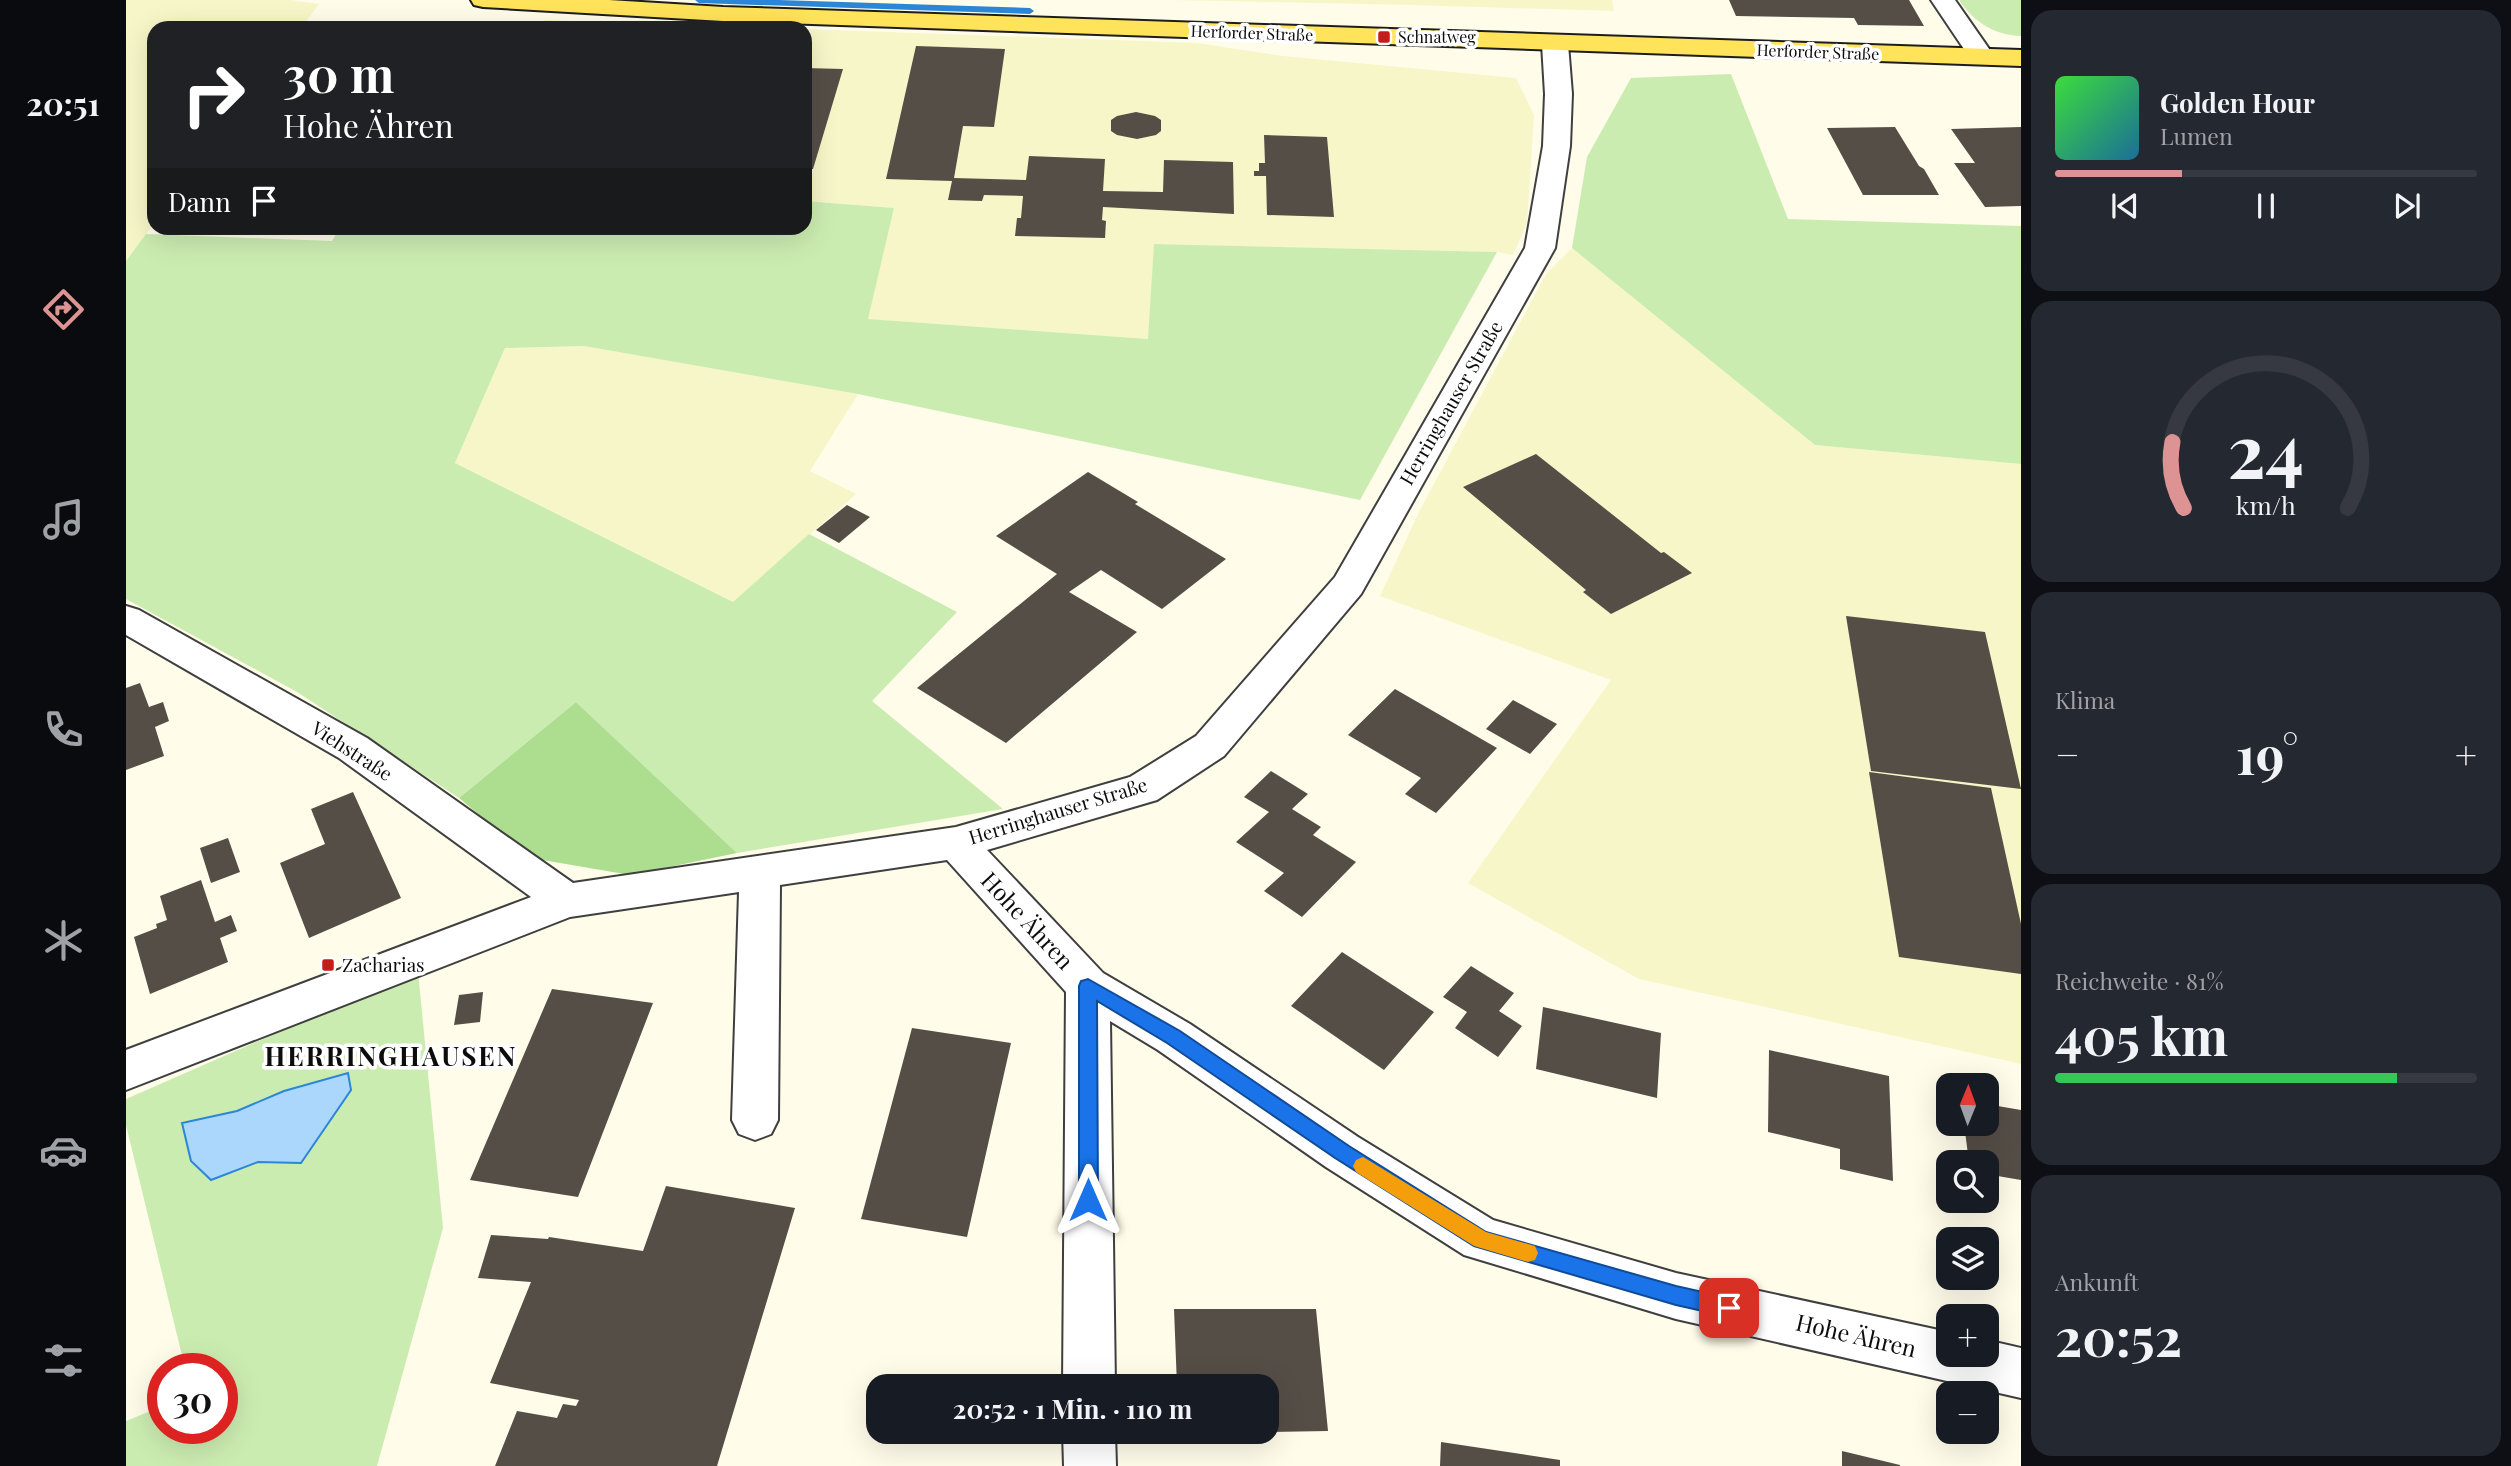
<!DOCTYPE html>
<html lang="de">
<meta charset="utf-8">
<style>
:root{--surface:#171b24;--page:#242831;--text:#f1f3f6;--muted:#9ea1a6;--line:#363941;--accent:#dd9393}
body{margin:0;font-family:"Playfair Display",serif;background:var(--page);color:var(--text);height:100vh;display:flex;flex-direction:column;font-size:26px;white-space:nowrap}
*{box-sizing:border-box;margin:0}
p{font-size:23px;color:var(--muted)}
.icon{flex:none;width:38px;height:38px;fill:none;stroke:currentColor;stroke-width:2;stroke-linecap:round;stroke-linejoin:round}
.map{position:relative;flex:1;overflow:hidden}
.side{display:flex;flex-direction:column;gap:10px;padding:10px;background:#0d0f14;width:490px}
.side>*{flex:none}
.hud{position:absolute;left:21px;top:21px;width:665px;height:214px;border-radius:21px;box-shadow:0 7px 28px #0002;background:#202124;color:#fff;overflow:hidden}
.needle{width:46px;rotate:1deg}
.tools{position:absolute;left:1810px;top:1073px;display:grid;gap:14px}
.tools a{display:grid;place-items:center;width:63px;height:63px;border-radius:14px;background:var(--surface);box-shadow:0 7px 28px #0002;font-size:35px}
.speed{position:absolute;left:21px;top:1353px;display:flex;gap:14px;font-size:35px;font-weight:700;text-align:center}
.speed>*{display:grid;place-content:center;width:91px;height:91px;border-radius:50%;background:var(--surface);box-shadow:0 7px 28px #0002;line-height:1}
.speed .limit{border:10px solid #d22;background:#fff;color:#111}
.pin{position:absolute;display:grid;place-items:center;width:60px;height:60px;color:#fff;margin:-30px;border-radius:14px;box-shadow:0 4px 10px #0006}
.me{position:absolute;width:77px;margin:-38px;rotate:0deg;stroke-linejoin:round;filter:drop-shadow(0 0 5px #0008)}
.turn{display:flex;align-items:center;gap:24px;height:147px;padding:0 21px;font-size:32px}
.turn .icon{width:91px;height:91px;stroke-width:2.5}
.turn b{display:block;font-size:49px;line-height:60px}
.then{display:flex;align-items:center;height:66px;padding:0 21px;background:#0003;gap:14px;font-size:26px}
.big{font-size:52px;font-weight:700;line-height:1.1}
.side .card{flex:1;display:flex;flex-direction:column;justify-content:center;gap:10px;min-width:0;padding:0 24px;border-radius:21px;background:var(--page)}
.side .dial{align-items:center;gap:0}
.dial svg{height:182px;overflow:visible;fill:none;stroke:var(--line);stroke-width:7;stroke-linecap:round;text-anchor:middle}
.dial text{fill:var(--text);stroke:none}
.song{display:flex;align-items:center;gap:21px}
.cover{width:84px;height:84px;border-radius:10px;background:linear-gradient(135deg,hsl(120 70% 55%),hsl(200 70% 35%))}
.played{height:7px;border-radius:4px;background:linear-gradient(90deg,var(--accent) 30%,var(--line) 30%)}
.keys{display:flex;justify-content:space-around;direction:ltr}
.heat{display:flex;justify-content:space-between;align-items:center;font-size:38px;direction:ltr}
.charge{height:10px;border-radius:5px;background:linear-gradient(90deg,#34c759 81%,var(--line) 0)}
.trip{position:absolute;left:740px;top:1374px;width:413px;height:70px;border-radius:21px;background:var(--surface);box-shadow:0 7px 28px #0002;font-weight:700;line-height:70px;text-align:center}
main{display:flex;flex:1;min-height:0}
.tabs{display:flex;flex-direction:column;width:126px;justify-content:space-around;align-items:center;background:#090b0e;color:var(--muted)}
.tabs .icon{width:49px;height:49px}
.tabs .on{color:var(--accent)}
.tabs b{font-size:32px;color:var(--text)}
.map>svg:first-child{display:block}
.farmland{fill:#f7f6c8}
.green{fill:#cbecb1}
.forest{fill:#adde8f}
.water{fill:#aad7fb;stroke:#2c86d7;stroke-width:2}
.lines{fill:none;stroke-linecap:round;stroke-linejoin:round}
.stream{fill:#2c86d7;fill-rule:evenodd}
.building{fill:#554e47}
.minor-casing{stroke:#3f3f3f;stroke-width:4}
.major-casing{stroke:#1d1d1d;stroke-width:4}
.minor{fill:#fff;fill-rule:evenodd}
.major{fill:#ffe35a;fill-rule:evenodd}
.route{fill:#1a73e8;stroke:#114b97;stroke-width:2}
.slow{fill:#f59e0b}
.poi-dot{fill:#c51e1a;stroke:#fff;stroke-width:2.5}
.labels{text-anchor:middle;stroke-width:7;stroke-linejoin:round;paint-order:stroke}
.far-street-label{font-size:16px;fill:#0c0c0c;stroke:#fff}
.far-poi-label{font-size:16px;fill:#0c0c0c;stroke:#fff;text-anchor:start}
.street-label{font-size:19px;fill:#0c0c0c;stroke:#fff}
.poi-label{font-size:19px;fill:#0c0c0c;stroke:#fff;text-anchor:start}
.near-street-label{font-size:23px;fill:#0c0c0c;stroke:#fff}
.district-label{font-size:26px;font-weight:bold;letter-spacing:2px;fill:#0c0c0c;stroke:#fff}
</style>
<main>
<nav class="tabs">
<b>20:51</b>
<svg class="icon on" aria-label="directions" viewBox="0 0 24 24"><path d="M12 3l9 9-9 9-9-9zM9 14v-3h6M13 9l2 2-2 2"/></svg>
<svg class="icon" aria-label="music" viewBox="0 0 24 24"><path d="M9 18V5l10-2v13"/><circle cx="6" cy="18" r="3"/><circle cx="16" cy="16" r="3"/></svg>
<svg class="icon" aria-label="phone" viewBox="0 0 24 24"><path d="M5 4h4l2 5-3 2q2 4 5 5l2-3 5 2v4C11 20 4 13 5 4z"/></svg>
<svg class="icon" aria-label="climate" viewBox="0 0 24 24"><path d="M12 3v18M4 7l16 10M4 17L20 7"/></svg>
<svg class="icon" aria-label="car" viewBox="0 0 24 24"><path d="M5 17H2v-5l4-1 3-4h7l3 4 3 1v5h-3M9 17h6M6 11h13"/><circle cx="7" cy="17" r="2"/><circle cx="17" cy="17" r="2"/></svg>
<svg class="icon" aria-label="filters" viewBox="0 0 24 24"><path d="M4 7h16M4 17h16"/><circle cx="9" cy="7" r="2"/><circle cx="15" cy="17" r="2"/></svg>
</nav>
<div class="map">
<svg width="1895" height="1466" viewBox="0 0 1895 1466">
<rect width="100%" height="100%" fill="#fffcea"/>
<path class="farmland" d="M0,0H164L193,4L175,28H28V224L0,261Z
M1047,0H1486L1488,11L1285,5Z
M419,20L657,28H416Z
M679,29L1070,43L1157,56L1390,78L1408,115L1401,223L1387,255L1371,252L1028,244L1023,339L741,319L768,208L679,201Z
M1446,248L1689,445L1895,464V1064L1513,979L1342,883L1485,680L1254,596L1293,512L1420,274Z
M458,346L732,394L684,471L730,494L607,602L329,463L379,348Z"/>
<path class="green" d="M1833,0H1895V36C1868,35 1848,22 1833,0Z
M1605,74L1662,219L1895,226V464L1689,445L1446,248L1461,157L1505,78Z
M679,201L768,208L742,319L1022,339L1028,244L1371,252L1234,500L732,394L458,346L379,348L329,463L607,602L683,534L831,612L746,701L877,809L611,853L450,702L333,798L171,692L0,599V261L20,234L206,241L214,228H679Z
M292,971L317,1228L251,1466H0V1421L37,1406V1428H96V1368H59L0,1125V1099Z"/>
<path class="forest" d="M450,702L611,853L504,875L405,858L333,798Z"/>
<path class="water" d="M222,1073L225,1090L175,1163L132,1162L85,1180L65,1161L56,1123L111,1111L158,1091Z"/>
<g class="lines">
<path class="stream" d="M569,0H653L904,8L908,11L904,14L573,3Z"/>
</g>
<path class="building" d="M1603,0H1783L1798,26L1732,25L1728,18L1610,16Z
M790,46L879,49L868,127L837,126L828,178L900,180L903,156L979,159L977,191L1037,192L1038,160L1107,162L1108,214L977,207L976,220L980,221L979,238L889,236L891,218H895L897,196L858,195L856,201L822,200L826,181L760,179Z
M679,68L717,69L687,169H679Z
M1010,112L1029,116L1035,120V131L1030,135L1011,139L991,135L985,131V120L991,116Z
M1769,127L1793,166L1798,169L1813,195H1737L1701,128Z
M1895,127V206L1859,207L1828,163H1849L1825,129Z
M1138,135L1201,137L1208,217L1141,215L1140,176H1128V171H1133V163H1139Z
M1410,454L1535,553L1538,552L1566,573L1485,614L1457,592L1460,590L1337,487Z
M962,472L1012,502L1009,504L1100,559L1036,609L975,570L943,592L1011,632L880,743L791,688L931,574L870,536Z
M721,505L744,517L713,543L690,530Z
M1720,616L1859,632L1895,789L1745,771Z
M14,683L23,707L37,702L43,721L29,727L38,756L0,770V688Z
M1269,689L1371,748L1310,813L1279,794L1295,778L1222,735Z
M1387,700L1431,724L1404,754L1360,729Z
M1145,771L1182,794L1166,809L1195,827L1187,835L1230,862L1176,917L1138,891L1158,873L1110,842L1143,812L1118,797Z
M1743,772L1865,788L1895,924V974L1773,957Z
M227,792L275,898L183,938L154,863L199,844L185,809Z
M102,838L114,872L85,883L74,848Z
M75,880L89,922L105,915L111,931L94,938L102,962L24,994L8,937L31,928L30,924L41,920L34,896Z
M1216,952L1308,1012L1258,1070L1165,1006Z
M1345,966L1388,993L1373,1011L1396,1026L1372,1057L1329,1028L1341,1012L1317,997Z
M426,989L527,1003L452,1197L344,1180Z
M357,992L354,1022L328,1025L333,995Z
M1417,1007L1535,1033L1531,1098L1410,1069Z
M786,1028L885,1043L841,1237L735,1219Z
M1643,1050L1763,1076L1767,1181L1714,1169V1149L1642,1132Z
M1860,1104L1895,1110V1180L1860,1174V1162H1843L1838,1124H1860Z
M540,1186L669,1208L591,1466H369L391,1411L431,1418L437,1404L450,1406L453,1400L364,1383L405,1282L352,1278L365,1235L422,1239L423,1237L517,1251Z
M1048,1309H1190L1202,1431L1141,1432V1386H1051Z
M1315,1442L1434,1460V1466H1314Z
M1716,1451L1774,1465V1466H1716Z"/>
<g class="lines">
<g class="minor-casing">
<path id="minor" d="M1805,0H1829L1868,56L1864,61L1855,64L1846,61Z
M1429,36L1438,39L1442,44L1446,94L1444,146L1429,248L1235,594L1098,756L1031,800L861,850L977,973L1064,1024L1232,1137L1367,1220L1550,1273L1822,1332V1354H1860V1340L1895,1348V1398L1550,1319L1338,1255L1200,1167L1032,1050L984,1021L989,1386H937L940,992L821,860L654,885L652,1120L645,1134L629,1140L613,1134L606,1120L613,892L444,917L0,1090V1050L405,897L213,758L0,635V606L13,610L241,738L447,883L830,827L1004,777L1070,736L1209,577L1399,248L1417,146L1419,94L1416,44L1420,39Z
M937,1432H989L990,1466H938Z"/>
</g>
<g class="major-casing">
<path id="major" d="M345,0H483L597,7L1895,50V66L597,21L357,7L348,5Z"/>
</g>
<use href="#minor" class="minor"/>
<use href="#major" class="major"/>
</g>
<path class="route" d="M962,979L1054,1031L1223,1146L1360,1232L1550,1286L1603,1298L1610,1301L1613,1308L1610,1315L1603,1317L1550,1305L1348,1246L1209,1158L1041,1043L971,1001L972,1200L969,1206L962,1209L955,1206L953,1200V986L955,981Z"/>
<path class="slow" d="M1237,1157L1360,1232L1409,1246L1412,1253L1409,1260L1402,1262L1348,1246L1230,1172L1227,1166L1230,1160Z"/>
<g class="poi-dot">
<rect x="1251" y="30" width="14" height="14" rx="3.5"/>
<rect x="195" y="958" width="14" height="14" rx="3.5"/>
</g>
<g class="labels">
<g class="far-street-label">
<text transform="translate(1126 33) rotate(2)" y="6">Herforder Straße</text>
<text transform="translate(1692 52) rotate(2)" y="6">Herforder Straße</text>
</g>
<g class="far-poi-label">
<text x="1272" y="43">Schnatweg</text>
</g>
<g class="street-label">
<text transform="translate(1325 403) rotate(-60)" y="7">Herringhauser Straße</text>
<text transform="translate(226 751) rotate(33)" y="7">Viehstraße</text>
<text transform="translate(932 811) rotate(-17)" y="7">Herringhauser Straße</text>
</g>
<g class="poi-label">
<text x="216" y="972">Zacharias</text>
</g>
<g class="near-street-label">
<text transform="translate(901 921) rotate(47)" y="8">Hohe Ähren</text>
<text transform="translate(1730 1336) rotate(13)" y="8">Hohe Ähren</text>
</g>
<g class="district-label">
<text x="265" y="1066">HERRINGHAUSEN</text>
</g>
</g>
</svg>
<div class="tools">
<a><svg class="needle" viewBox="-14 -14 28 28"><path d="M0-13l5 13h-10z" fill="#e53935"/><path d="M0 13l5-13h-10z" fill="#9ea1a6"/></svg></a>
<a><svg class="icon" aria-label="search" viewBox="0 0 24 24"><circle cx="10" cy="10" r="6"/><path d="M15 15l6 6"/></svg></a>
<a><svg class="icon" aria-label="layers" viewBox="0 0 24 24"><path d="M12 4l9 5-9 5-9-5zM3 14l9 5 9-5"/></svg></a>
<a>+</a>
<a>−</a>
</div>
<div class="speed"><div class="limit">30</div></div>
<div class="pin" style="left:1603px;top:1308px;background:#d93025"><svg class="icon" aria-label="arrive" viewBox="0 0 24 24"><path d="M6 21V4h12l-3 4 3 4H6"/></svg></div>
<svg class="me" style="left:962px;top:1200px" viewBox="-20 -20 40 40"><path d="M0-17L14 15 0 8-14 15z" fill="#1a73e8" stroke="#fff" stroke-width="4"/></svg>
<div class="trip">20:52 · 1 Min. · 110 m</div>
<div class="hud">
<div class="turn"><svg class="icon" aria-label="right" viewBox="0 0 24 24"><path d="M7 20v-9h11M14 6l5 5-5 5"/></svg><div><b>30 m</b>Hohe Ähren</div></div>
<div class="then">Dann<svg class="icon" aria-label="arrive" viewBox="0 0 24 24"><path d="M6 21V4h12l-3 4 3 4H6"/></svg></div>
</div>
</div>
<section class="side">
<div class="card">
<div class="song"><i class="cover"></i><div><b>Golden Hour</b><p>Lumen</p></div></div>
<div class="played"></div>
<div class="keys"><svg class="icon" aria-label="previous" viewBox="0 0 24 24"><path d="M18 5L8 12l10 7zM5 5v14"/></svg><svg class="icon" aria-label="pause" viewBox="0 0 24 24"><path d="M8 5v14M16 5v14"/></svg><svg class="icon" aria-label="next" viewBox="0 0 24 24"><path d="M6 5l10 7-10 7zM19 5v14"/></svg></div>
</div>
<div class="card dial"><svg viewBox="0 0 100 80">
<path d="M14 69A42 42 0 1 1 86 69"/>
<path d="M14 69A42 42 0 0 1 9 40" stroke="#dd9393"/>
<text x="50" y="56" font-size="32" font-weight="700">24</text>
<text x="50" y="72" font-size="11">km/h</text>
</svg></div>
<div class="card"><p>Klima</p>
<div class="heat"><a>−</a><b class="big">19°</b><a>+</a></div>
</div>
<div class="card"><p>Reichweite · 81%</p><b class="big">405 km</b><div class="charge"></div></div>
<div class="card"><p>Ankunft</p><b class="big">20:52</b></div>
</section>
</main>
